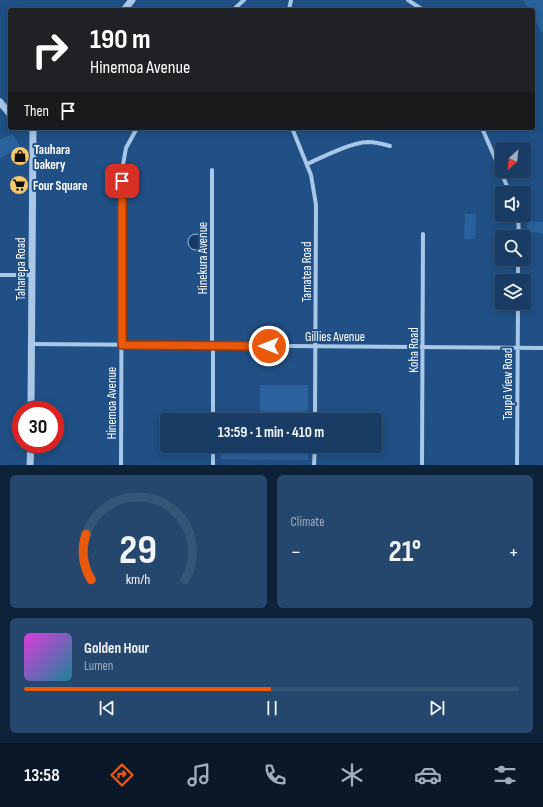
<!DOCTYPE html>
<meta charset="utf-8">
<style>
:root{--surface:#183c64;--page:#25476d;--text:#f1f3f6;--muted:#9fadbf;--line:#365678;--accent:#ea580c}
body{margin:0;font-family:"Sofia Sans Condensed",sans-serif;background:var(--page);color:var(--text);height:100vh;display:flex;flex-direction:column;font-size:15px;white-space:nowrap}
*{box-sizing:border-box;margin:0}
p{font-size:13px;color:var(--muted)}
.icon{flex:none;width:22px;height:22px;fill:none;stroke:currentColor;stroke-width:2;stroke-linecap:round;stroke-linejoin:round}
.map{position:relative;height:465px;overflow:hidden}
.details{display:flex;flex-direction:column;gap:10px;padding:10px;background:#0d2137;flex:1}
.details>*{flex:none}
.guide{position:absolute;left:8px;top:8px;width:527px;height:122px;border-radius:4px;box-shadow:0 2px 10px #0003,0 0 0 1px var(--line);background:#202124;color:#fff;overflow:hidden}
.needle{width:26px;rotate:207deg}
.controls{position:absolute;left:495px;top:142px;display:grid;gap:8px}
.controls a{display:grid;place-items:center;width:36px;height:36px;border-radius:4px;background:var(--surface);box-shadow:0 2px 10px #0003,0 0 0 1px var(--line);font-size:20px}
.speed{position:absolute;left:12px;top:401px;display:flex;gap:8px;font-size:20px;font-weight:700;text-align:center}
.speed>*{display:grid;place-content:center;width:52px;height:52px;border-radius:50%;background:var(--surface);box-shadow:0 2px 10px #0003,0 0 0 1px var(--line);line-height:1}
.speed .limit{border:6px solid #d22;background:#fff;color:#111}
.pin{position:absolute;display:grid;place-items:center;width:34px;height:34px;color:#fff;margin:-17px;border-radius:8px;box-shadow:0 2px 6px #0006}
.me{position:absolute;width:44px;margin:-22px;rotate:270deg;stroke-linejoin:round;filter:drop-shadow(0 0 3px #0008)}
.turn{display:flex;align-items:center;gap:14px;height:84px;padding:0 16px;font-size:18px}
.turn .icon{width:52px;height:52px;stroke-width:2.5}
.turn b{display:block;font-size:28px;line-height:34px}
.then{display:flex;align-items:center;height:38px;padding:0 16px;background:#0003;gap:8px;font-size:15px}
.big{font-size:30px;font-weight:700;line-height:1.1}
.details .card{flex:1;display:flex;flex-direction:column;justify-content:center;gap:6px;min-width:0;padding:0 14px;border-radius:6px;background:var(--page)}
.details .dial{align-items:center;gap:0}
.dial svg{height:104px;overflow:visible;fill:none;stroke:var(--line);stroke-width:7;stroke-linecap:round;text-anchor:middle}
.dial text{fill:var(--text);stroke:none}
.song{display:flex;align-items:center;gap:12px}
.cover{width:48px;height:48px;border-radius:6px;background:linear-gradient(135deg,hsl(300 70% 55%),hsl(190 70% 35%))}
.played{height:4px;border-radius:2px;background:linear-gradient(90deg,var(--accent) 50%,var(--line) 50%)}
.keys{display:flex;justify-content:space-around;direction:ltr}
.heat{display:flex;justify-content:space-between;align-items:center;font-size:22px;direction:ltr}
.details .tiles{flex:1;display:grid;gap:10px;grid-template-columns:1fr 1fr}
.card:last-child{grid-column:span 2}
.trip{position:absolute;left:160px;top:413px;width:222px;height:40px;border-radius:4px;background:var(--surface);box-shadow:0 2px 10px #0003,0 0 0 1px var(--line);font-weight:700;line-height:40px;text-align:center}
.menu{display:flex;height:64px;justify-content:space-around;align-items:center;background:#0a1828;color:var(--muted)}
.menu .icon{width:28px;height:28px}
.menu .on{color:var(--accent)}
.menu b{font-size:18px;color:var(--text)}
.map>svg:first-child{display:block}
.green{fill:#2a629d}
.water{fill:#163a64;stroke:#9cc3eb}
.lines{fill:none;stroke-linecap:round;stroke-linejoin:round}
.minor{stroke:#a9c8e9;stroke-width:4}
.tertiary{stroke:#a9c8e9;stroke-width:7}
.route-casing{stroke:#983908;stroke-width:10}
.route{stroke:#ea580c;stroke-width:7}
.labels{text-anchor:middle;stroke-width:4;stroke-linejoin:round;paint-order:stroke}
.poi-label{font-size:13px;font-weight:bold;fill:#fff;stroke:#205085;text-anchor:start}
.street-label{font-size:13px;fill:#fff;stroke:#205085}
</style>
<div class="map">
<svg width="543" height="465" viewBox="0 0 543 465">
<rect width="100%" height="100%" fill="#205085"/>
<path class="green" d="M523,0H543V34L533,17V10H529Z
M12,134L21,147L0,158V140Z
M465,214H476L475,239H464Z
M527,221L543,222V234L527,231Z
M260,385H308V420H260Z
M221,446H308V460L221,459Z"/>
<path class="water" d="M188 242a8 8 0 1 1 16 0a8 8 0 1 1-16 0Z"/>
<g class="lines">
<path class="minor" d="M408,0L423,10
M233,10L244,0
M289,10L291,0
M292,128L311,175L316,205L315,420
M482,128L510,193
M307,164C325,156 349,143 368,142C376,142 383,144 390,146
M518,215L519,237
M0,275H32
M518,281V259
M31,344L543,348
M212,346V170
M213,420V346
M121,465L122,170L126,148L137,128
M213,465V446
M314,465L315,446
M422,465L423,234
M517,465L518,303"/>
<path class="tertiary" d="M124,10L132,0
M0,102L10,114
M31,410L33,128
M30,465L31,444"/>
</g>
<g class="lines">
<g class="route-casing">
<path id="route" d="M122,181V345L269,346"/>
</g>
<use href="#route" class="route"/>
</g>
<defs>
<g id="shop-disc" transform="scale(1)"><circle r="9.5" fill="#f7c969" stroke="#205085"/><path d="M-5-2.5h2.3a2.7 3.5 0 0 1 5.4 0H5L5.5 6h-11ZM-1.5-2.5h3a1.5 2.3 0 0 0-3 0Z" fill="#111"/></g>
<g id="supermarket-disc" transform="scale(1)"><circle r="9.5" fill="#f7c969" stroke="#205085"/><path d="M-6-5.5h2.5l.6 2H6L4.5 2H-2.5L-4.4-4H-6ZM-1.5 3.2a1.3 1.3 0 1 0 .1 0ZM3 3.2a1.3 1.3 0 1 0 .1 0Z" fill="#111"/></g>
</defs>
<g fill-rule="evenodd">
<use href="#shop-disc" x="20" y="156"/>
<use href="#supermarket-disc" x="19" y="185"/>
</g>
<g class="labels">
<g class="poi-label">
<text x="34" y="154">Tauhara<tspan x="34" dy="15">bakery</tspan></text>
<text x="33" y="190">Four Square</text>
</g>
<g class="street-label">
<text transform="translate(202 258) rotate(-90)" y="5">Hinekura Avenue</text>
<text transform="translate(20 269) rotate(-90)" y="5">Taharepa Road</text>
<text transform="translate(306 272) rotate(-90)" y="5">Tamatea Road</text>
<text x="335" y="341">Gillies Avenue</text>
<text transform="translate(413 350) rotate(-90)" y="5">Koha Road</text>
<text transform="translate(507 384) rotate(-90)" y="5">Taupō View Road</text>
<text transform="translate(111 403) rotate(-90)" y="5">Hinemoa Avenue</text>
</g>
</g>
</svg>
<div class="controls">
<a><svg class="needle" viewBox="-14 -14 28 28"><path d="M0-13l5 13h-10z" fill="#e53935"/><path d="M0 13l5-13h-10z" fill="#9fadbf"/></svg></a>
<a><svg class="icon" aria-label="sound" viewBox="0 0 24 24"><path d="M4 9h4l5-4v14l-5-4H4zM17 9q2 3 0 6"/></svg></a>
<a><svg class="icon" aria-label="search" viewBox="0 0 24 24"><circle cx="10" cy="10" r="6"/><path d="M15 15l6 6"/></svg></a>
<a><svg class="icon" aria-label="layers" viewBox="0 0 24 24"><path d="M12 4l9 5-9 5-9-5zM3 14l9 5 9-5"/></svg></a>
</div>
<div class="speed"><div class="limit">30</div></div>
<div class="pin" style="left:122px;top:181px;background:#d93025"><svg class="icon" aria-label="arrive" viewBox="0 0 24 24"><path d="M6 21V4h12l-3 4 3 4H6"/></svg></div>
<svg class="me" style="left:269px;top:346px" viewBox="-20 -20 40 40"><circle r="17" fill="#ea580c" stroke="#fff" stroke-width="3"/><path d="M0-11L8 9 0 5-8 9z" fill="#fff"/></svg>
<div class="trip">13:59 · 1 min · 410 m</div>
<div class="guide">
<div class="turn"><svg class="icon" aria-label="right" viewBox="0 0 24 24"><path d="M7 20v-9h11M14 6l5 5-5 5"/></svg><div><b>190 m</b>Hinemoa Avenue</div></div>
<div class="then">Then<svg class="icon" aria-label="arrive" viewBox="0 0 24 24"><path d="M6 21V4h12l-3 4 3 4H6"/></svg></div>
</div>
</div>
<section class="details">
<div class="tiles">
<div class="card dial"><svg viewBox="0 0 100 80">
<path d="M14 69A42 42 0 1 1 86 69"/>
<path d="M14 69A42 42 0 0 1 10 34" stroke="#ea580c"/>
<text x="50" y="56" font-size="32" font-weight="700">29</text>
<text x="50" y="72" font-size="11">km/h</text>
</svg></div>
<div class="card"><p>Climate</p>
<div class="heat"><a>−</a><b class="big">21°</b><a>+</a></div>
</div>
<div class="card">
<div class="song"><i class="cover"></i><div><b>Golden Hour</b><p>Lumen</p></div></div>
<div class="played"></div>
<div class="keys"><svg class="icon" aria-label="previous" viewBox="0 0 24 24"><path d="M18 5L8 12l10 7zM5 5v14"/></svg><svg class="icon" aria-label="pause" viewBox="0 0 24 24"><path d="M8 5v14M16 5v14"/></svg><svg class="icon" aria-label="next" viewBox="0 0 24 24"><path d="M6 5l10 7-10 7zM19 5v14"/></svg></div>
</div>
</div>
</section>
<nav class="menu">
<b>13:58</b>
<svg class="icon on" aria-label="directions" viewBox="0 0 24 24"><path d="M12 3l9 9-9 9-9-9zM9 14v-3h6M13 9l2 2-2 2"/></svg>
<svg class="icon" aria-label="music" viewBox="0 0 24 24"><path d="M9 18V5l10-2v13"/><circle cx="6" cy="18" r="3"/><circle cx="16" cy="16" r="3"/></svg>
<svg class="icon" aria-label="phone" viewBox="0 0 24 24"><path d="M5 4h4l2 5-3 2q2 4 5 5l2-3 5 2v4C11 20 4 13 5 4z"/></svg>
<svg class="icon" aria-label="climate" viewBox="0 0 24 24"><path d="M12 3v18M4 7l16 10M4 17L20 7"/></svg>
<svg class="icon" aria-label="car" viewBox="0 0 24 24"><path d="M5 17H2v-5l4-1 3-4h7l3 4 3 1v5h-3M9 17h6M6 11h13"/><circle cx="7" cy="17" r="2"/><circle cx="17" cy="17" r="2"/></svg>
<svg class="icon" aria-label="filters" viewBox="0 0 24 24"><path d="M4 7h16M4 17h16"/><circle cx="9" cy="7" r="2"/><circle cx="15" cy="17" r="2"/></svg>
</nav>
